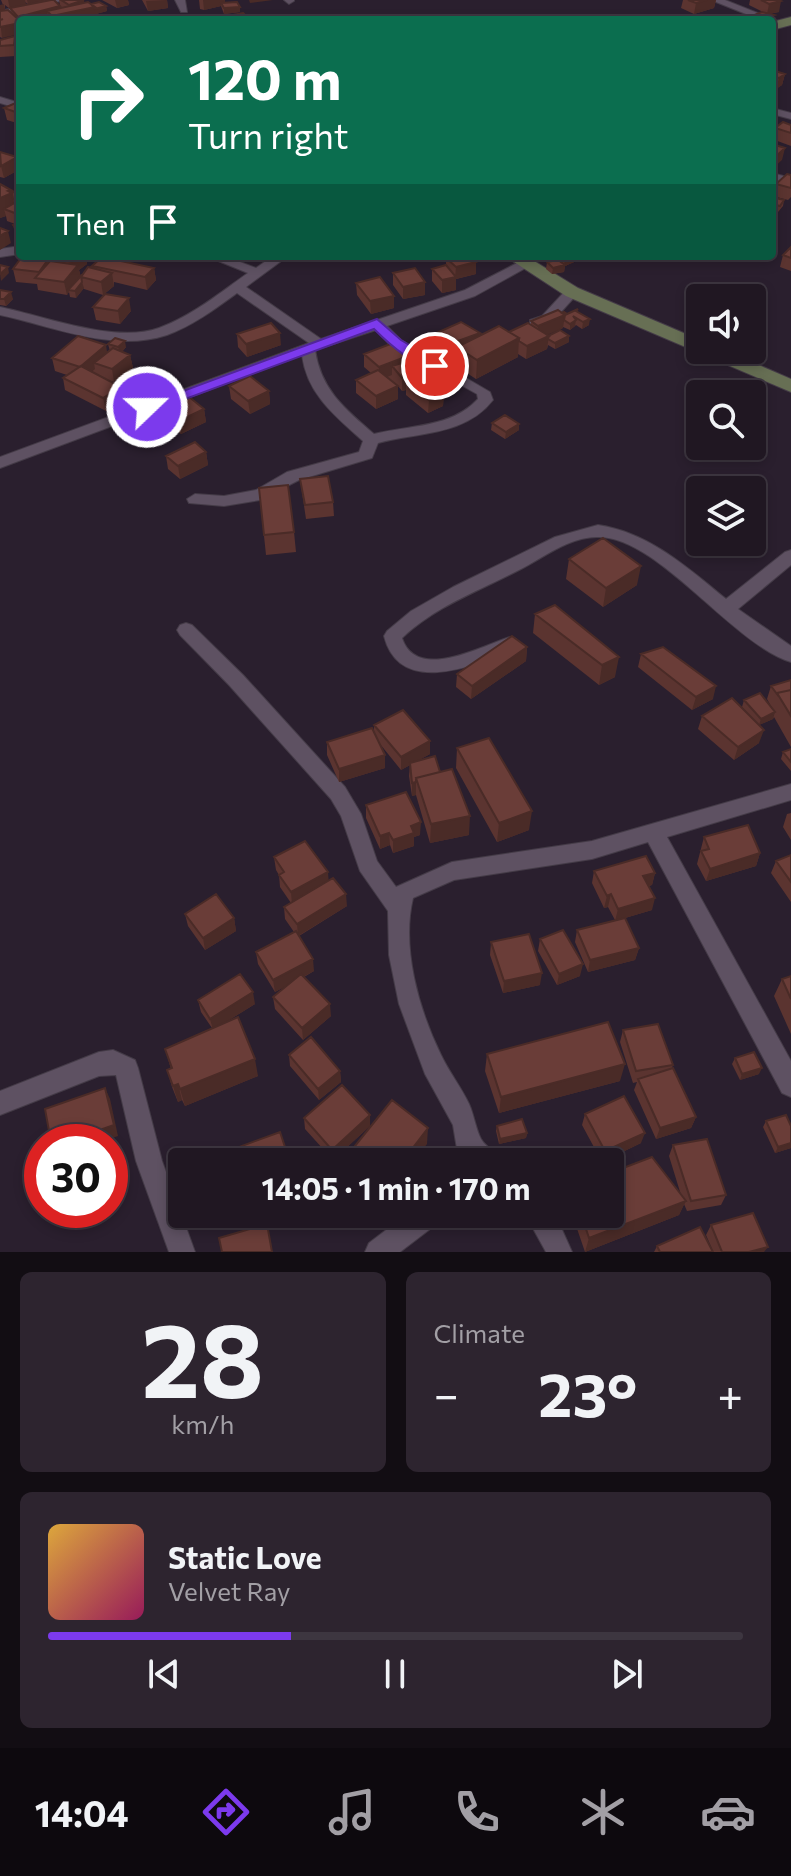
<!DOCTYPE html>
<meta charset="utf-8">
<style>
:root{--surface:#201722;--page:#2d242f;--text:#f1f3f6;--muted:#a29fa5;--line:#3d3640;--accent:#7c3aed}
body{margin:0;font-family:Commissioner,sans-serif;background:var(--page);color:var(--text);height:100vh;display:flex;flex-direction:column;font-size:30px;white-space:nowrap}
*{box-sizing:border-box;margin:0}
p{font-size:26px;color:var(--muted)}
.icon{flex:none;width:44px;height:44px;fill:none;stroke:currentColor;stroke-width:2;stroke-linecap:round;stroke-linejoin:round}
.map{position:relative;height:1252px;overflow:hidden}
.sheet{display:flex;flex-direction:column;gap:20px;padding:20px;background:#120d13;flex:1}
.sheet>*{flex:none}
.top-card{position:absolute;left:16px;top:16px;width:760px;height:244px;border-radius:8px;box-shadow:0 4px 12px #0003,0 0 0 2px var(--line);background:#0b6e4f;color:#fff;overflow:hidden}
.buttons{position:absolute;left:686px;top:284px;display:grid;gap:16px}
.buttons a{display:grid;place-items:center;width:80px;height:80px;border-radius:8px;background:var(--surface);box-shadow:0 4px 12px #0003,0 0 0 2px var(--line);font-size:40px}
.speed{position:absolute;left:24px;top:1124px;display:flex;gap:16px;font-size:40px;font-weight:700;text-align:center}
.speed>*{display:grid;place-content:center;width:104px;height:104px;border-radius:50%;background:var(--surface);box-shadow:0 4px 12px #0003,0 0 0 2px var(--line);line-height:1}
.speed .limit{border:12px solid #d22;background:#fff;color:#111}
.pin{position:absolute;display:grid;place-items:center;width:68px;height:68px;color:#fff;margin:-34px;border:4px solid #fff;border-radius:50%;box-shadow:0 2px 8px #0007}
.me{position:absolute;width:88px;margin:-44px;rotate:68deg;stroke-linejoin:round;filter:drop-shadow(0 0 6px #0008)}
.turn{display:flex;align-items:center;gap:28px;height:168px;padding:0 40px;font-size:36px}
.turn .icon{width:104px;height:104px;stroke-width:2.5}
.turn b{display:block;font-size:56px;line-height:68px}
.then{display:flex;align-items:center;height:76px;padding:0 40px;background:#0003;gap:16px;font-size:30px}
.big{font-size:60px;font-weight:700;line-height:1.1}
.sheet .widget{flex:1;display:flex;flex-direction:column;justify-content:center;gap:12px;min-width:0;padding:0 28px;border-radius:12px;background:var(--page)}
.sheet .dial{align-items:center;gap:0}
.dial b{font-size:104px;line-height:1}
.song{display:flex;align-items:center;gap:24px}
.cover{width:96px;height:96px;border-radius:12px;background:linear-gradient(135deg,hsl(40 70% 55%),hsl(330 70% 35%))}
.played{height:8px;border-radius:4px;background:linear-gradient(90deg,var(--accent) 35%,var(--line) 35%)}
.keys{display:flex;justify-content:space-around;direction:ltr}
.heat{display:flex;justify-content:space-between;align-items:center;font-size:44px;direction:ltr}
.sheet .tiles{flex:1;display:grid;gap:20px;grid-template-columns:1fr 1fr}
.widget:last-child{grid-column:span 2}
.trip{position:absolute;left:168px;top:1148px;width:456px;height:80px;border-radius:8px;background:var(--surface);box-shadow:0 4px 12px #0003,0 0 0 2px var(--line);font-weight:700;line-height:80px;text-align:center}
.dock{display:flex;height:128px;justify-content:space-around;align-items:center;background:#0d090e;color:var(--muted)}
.dock .icon{width:56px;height:56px}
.dock .on{color:var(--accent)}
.dock b{font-size:36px;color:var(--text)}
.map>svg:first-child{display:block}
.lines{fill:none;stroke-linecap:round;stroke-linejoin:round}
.street-casing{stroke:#443b47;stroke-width:2}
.secondary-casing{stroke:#443b47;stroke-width:2}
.street{fill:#5e5162;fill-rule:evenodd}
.secondary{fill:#676f54;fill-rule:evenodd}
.wall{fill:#5b3430}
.shaded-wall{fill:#4a2b27}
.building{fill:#6a3d38;stroke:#4a2b27;stroke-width:2}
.route{fill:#7c3aed;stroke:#51269a;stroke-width:2}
</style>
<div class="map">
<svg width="791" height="1252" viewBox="0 0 791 1252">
<rect width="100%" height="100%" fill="#2a1f2e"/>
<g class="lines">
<g class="street-casing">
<path id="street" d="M47,0H64L0,17V11Z
M175,0H185L187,12H181Z
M284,0H294V1L289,4Z
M711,0H725L775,20L772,22V20H761Z
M0,97L20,103V109L0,103Z
M772,108L791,113V119L772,114Z
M772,173L791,178V186L772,181Z
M20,246V254L0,257V249Z
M206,256H224L256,268L273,256H288L246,287L321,339L465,290L519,262L531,265L475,296L387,326L401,340L490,392L493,400C465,436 418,432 378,443L372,458L299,480L260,500L224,506L189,503L187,499L195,494L224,496L256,490L287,472L359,452L363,441C335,416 307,394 302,355L0,468V457L309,343L237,293C215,309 192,326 167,335C113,353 52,326 0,315V307C44,316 115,344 159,328C192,316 221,292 248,273ZM376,330L391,346L477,394L478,399C451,428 410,425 374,434C345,409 321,390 315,350Z
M572,288L579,292L552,322L530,326V320L542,316L567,289Z
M598,525C648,532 688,568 726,599L785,552L791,550V565L738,609L791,646V662C732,644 657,535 597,537C569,537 543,558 519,570C479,591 436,606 402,638C417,683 483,645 510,637L516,639L519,644L516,649C478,664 400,699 384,636L387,631L411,611L453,587L555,537Z
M186,623L192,625L243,675L345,787L361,814L377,861L396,887L452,862L592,841L791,784V800L667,837L791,1061V1097L782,1093L648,842L592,859L454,880L413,898C401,948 419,1010 441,1055C449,1072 461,1087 469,1104C474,1115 476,1130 481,1139C487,1149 497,1151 502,1162H455L457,1149L453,1125L425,1074L399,1004L389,955L388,911L360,871L341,816L331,799L229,685L180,635L177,630L180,625Z
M113,1050L135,1060L138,1068L162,1161L195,1252H169L136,1161L116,1075L99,1076L0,1115V1091L99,1052Z
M407,1214H442L438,1223L400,1252H365L369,1243Z
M525,1214H555L572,1252H546Z"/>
</g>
<g class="secondary-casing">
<path id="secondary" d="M791,17V25L772,30V22Z
M505,256H526L578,288L700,340V350H724L791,379V392L566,296Z"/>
</g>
<use href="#street" class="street"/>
<use href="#secondary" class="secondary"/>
</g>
<path class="wall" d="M1,0H47L28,4L25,2L26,5L60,6L59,0H83L84,3L106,6L107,11L96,14L97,18L85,20H20L2,38L0,37V11L11,13L10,9L5,5V10Z
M102,0H128L129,5L117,8Z
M142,0H167L168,8L148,11Z
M199,0H225V3L240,7V12L224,14L221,6L204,10L200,9Z
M683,0H716L714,8L694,14L681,8Z
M750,0H779V12L769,14L774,15L772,25V20H749V17L765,13L749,5Z
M15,36L17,47L16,56L0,57V40Z
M772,59L778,62L776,71L785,74L782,85L776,89L772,88Z
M20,102V124L7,120L4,108Z
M20,125V136L15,134L14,128Z
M791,125V146L772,139L775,128Z
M0,152L17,157L20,169L4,178L0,177Z
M791,175V197L788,200L773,196L776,184Z
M0,184L12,191L20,194V241L16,237L13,225L15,224L7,221L6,216L0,218Z
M772,197L784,200L783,206L778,212L772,211Z
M791,247V271L780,267L783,255Z
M43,256H98L91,262L87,261V264L79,270L81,277L93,268L92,266L123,261L154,268L156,280L147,290L114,282V286L103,295L84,289V288L76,298L70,297L69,292L67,295L38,290L37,284L16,282L13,269L44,260Z
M249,256H267L256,262L250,259Z
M550,256H588L565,266L564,272L552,274L546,269L547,262L555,260L550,257Z
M446,258L476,274L456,279V290L442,293L432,281V269L446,266Z
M393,273L425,295L403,299L393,285Z
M356,283L394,308L371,314L357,295Z
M0,290L13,299L6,306L0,305Z
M93,307L131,311L120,324L96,320Z
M577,312L589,325L582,329L576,325L575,326L570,330L563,327V328L546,335L548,336H569V342L555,349L548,345L547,349L526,359L518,354V357L476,379L456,366L457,354L447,358H438L432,353V335L480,333V335L509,332L531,325V321L562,313L567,314Z
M237,334L281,345L247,357L238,347Z
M108,344L126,347L122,352L130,355L133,368L114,382L108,380L121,387L123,400L106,411L65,390L63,378L67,375L55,371L52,358L107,353L110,351Z
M364,354L407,361L429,370L428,380L444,393L443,406L428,413L406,395V390L402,391L398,386V399L376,409L356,393V380L371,373L364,367Z
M229,386L269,391L270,404L250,414L231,399Z
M158,404L204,409L206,422L181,434L160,417Z
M492,423L519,424V430L505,439L491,430Z
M206,452L208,465L180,479L168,469L166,456Z
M300,479L333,502L334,516L306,519Z
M259,488L294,532L296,552L266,555Z
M569,559L637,585L603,607L566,579Z
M555,605L615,677L599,685L533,633L535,614Z
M527,647L526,661L471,699L456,687L457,674Z
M641,654L713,699L692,710L638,667Z
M791,680V747L774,717L773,719L759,725V743L734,760L698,729L702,716L755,721L742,707L744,700L772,708L767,699L771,686Z
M374,725L430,741V754L417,761L440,772L469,835L430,843L416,795L412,796L409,776L410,765L401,770L380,744L385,755V768L339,782L327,755V742L374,733Z
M457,748L529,830L497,842L456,768Z
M791,749V771L781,759L783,752Z
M366,805L420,835L414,837V846L393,853L390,845L380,849L366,818Z
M791,813V840L783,827L787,814Z
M704,837L760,853L756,866L706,881L697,864Z
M791,855V902L771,873L776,861Z
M274,857L328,881L347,906L299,936L314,971L304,977L331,1016L303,1040L275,1009L273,997L286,986L275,992L258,964L256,952L294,932L285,919L284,907L291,903L280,887L279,875L276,870Z
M594,871L655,873L652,885L649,886L652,910L625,918L639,948L635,960L588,972L575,942L577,930L615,920L608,907L604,908L592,883Z
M185,914L234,918L236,931L205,950L188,926Z
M540,939L580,976L557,985L538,951Z
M491,942L540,985L503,993L490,955Z
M791,976V1034L774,996L782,979Z
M198,1000L255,1004L226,1022L258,1076L185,1106L182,1100L178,1102L172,1087L167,1070L171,1069L165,1049L212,1028L201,1012Z
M623,1030L673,1065L672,1068L696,1117L691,1128L656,1139L634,1090L637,1082L633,1083L620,1042Z
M487,1054L620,1081L499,1113L485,1071Z
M289,1055L340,1071L341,1082L319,1100L290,1066Z
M735,1058L759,1074L740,1080L732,1064Z
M585,1114L641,1143L602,1162L582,1125Z
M370,1115V1126L333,1160L305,1129L304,1118Z
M766,1121L791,1126V1148L775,1153L763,1127Z
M497,1126L527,1133L526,1138L499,1144L496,1131Z
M673,1145L726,1195L721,1205L687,1211L684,1204L679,1215L585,1252L572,1214H610L681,1195L669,1156Z
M711,1225L764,1252H654L657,1246L712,1249L706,1235Z"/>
<path class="shaded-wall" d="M8,0H25L26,5L10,9Z
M27,0H47L28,4Z
M84,0L85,9L106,6L107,11L96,14L97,18L85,20H53L52,16L47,11L49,20H20V34L2,38L0,20L20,23L18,17L60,6L62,14L70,12L69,5Z
M115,0H128L129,5L117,8Z
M167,0L168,8L148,11L146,1Z
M203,0H225V5L221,3V6L204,10Z
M249,0H273L250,3Z
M707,0H716L714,8L694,14L696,3Z
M781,1L779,12L767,14L769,4Z
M4,4L5,10L0,11V5Z
M240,7V12L224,14V8Z
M774,15L772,25V20H763V18Z
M15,36L17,47L16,56L14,45Z
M778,62L776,73L772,75V65Z
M785,74L782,85L776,89L779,78Z
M785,148L782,160L772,169L773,159Z
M17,157L20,169L4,178L1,166Z
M11,190L16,211L4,209L6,216L0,218V198Z
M8,231L11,243L0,250V236Z
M79,256H86L87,264L79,270L81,278L68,290L69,292L67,295L64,282L73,271L71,262Z
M90,256H98L91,262Z
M256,256H267L256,262Z
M378,256H399V259L378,262Z
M565,256H588L565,266L564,272L552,274L553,268L564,266Z
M476,262V274L456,279V290L442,293V280L455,278L456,267Z
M8,267L9,273L1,281L0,274Z
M154,268L156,280L147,290L145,277Z
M112,273L114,286L103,295L101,282Z
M82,282L84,288L76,298L75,291Z
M425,282V295L403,299V287Z
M11,292L13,299L6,306L4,299Z
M394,296V308L371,314L370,301Z
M129,298L131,311L120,324L118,311Z
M565,315L563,328L537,339L538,326Z
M590,319L589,325L582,329L583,322Z
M576,320L575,326L570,330V324Z
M280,333L281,345L247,357L246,344Z
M480,333L479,346L457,347V354L447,358V345Z
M549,336L547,349L526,359L527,346Z
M569,336V342L555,349V343Z
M519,338L518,357L476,379L477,360Z
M125,341L126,347L120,354L118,347Z
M106,345L108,358L94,363L95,369L82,380L80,367Z
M130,355L133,368L114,382L112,369Z
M408,356L407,369L392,366V375L379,380V367Z
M429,370L428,383L406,382V390L402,391V378Z
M398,386V399L376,409V396Z
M121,387L123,400L106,411L103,398Z
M269,391L270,404L250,414L248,401Z
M444,393L443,406L428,413L429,400Z
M204,409L206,422L181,434L179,421Z
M519,424V430L505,439L506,432Z
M206,452L208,465L180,479L178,466Z
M641,566L637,585L603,607L606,588Z
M527,647L526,661L471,699L472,686Z
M619,657L615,677L599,685L602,665Z
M716,686L713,699L692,710L696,697Z
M775,712L773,719L759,725L761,719Z
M764,730L759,743L734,760L738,747Z
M430,741V754L401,770V757Z
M385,755V768L339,782V769Z
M416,782V795L412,796V783Z
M532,811L529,830L497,842L499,823Z
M470,816L469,835L430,843L431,824Z
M421,822L420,835L414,837V846L393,853V840L411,826Z
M389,833L390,845L380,849V836Z
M760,853L756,866L706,881L710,869Z
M328,872L329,885L292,905L291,892Z
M655,873L652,885L640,888L643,876Z
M346,894L347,906L298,936L297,924Z
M611,894L608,907L604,908L607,896Z
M655,898L652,910L615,921L618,909Z
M234,918L236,931L205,950L203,938Z
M639,948L635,960L588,972L590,960Z
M313,959L314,971L275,992L273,980Z
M583,964L580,976L557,985L559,974Z
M542,973L540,985L503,993L504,981Z
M253,992L255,1004L213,1030L210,1019Z
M330,1004L331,1016L303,1040L302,1028Z
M255,1059L258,1076L185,1106L180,1089Z
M625,1064L620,1081L499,1113L501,1097Z
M762,1068L759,1074L740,1080L742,1074Z
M340,1071L341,1082L319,1100L318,1089Z
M178,1084L182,1100L178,1102L173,1086Z
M105,1088L110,1099L118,1136L101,1142H66Z
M370,1115V1126L333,1160L332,1150Z
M696,1117L691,1128L656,1139L660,1128Z
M428,1128L427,1144L413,1162H402Z
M527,1133L526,1138L499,1144L500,1139Z
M645,1133L641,1143L602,1162L605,1151Z
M791,1143V1148L775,1153L778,1147Z
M686,1201L679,1215L585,1252L589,1238Z
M209,1214H240L211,1224L208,1215Z
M768,1247L764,1252H749Z"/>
<path class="building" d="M51,0H54L60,6L18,17L10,8Z
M61,0H84L69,5Z
M688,0H707L696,3Z
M761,0H779L781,1L769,4Z
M88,2L95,7L52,16L47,11Z
M99,2L106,6L95,9L91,4Z
M237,2L240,7L224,8L221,3Z
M8,10L20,21V23L0,27V20L3,19L0,20V11Z
M762,12L774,15L763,18L767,20H755L749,17Z
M243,13L248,18L232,20L227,16Z
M15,36L14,45L0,46V40Z
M772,70L785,74L779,78L772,76Z
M18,102H20V112L18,113L4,108Z
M783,122L791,125V133L775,128Z
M772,144L785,148L773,159H772Z
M0,152L17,157L1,166Z
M787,174L791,175V188L776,184Z
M0,184L11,190L8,191L12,193L0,198Z
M12,191L20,194V198L16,200L13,199Z
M772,197L784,200L780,206L772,204Z
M20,200V215L4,209Z
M20,221V229H17L13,225Z
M0,228L8,231L0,236Z
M791,247V258L783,255Z
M47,256H79L71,262Z
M115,256H118L122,258L118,260L110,258Z
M453,256H470L476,262L456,267L446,258Z
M102,257L154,268L145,277L92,266Z
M21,258L47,261L39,272L13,269Z
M558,260L565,265L553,268L547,262Z
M50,261L78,265L64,282L35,278Z
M0,265L8,267L0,274Z
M446,265L456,277L442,280L432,269Z
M88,267L112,273L101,282L81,277Z
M415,268L425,282L403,287L393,273Z
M81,276L82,282L75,291L68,290Z
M380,277L394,296L370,301L356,283Z
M0,290L11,292L4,299H0Z
M105,294L129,298L118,311L93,307Z
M578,309L576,311L590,319L583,322L573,316L576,320L570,324L564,320L565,315L562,313L564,312L567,314Z
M558,310L565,315L538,326L531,321Z
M461,322L480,333L447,345H438L432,341L437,338L432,335Z
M271,323L280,333L246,344L237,334Z
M528,323L549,336L527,346L519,341V338L509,332Z
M499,326L519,338L477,360L457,347Z
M560,330L569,336L555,343L548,339L549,336L546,337Z
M78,336L106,345L80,367L52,358Z
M115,338L125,341L118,347L108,344Z
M393,343L408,356L379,367L364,354Z
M113,348L130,355L112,369L94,363Z
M418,358L429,370L402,378L392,366Z
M81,366L121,387L103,398L63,378Z
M378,370L398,386L376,396L356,380Z
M423,375L444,393L429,400L406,382Z
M250,376L269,391L248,401L229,386Z
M183,392L204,409L179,421L158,404Z
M505,415L519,424L506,432L492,423Z
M195,442L206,452L178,466L166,456Z
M328,476L333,502L305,505L300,479Z
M288,485L294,532L264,535L259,488Z
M603,538L641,566L606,588L569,559Z
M555,605L619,657L602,665L535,614Z
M512,636L527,647L472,686L457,674Z
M663,647L716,686L696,697L641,654Z
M791,680V690L777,693V694L771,686Z
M791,690V716L777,693Z
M760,693L775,712L761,719L744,700Z
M732,698L764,730L738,747L702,716Z
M403,710L430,741L401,757L374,725Z
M372,728L385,755L339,769L327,742Z
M489,738L532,811L499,823L457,748Z
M791,749V762L783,752Z
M435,756L440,772L416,778V782L412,783L410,763Z
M452,769L470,816L431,824L416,778Z
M406,792L421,822L411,826L414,833L393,840L389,833L380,836L366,805Z
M748,825L760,853L710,869L701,851L709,849L704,837Z
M305,841L328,872L291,892L279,875L284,872L274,857Z
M791,855V882L776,861Z
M646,856L655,873L643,876L655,898L618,909L611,894L607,896L594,871Z
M333,878L346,894L297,924L284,907Z
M216,894L234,918L203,938L185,914Z
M625,918L639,948L590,960L577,930Z
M563,930L583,964L559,974L540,939Z
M296,931L313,959L273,980L256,952Z
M529,934L542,973L504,981L491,942Z
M240,974L253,992L210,1019L198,1000Z
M301,974L330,1004L302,1028L273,997Z
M791,976V999L782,979Z
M238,1017L255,1059L180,1089L178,1084L173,1086L167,1070L172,1068L165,1049Z
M608,1022L625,1064L501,1097L487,1054Z
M658,1024L673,1065L636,1071L623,1030Z
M311,1037L340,1071L318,1089L289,1055Z
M754,1052L762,1068L742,1074L735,1058Z
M673,1068L696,1117L660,1128L638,1079Z
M342,1085L370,1115L332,1150L304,1118Z
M105,1088L114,1125L66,1142H51L45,1109Z
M624,1096L645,1133L605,1151L585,1114Z
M392,1100L428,1128L402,1162H342Z
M786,1115L791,1126V1143L778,1147L766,1121Z
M522,1119L527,1133L500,1139L497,1126Z
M280,1132L290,1162H244L239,1147Z
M707,1139L726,1195L691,1201L673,1145Z
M230,1152L233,1162H199Z
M652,1157L686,1201L589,1238L581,1214H610V1173Z
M753,1213L768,1247L749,1252H722L711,1225Z
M267,1224L272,1252H222L219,1238Z
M700,1227L713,1252H660L657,1246Z"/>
<path class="route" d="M377,319L401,340L440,363V369C420,372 388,343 374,329L153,411H142L140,407Z"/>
</svg>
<div class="buttons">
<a><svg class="icon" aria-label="sound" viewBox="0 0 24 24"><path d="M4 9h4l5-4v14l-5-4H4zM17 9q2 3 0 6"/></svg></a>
<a><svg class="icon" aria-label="search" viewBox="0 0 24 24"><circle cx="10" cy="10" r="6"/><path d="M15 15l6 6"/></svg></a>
<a><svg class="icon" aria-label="layers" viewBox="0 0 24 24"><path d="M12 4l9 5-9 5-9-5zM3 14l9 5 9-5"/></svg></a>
</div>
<div class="speed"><div class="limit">30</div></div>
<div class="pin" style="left:435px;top:366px;background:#d93025"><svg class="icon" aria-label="arrive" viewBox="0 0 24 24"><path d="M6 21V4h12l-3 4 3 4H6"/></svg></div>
<svg class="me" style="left:147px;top:407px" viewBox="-20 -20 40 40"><circle r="17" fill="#7c3aed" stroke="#fff" stroke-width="3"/><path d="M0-11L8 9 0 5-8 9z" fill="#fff"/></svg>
<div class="trip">14:05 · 1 min · 170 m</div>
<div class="top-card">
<div class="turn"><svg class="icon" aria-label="right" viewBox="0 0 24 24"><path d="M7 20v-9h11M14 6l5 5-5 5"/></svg><div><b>120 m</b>Turn right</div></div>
<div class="then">Then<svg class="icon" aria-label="arrive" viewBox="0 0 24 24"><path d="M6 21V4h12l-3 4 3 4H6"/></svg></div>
</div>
</div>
<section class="sheet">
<div class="tiles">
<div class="widget dial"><b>28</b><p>km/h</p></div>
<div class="widget"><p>Climate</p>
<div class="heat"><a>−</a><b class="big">23°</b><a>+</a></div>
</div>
<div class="widget">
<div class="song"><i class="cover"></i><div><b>Static Love</b><p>Velvet Ray</p></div></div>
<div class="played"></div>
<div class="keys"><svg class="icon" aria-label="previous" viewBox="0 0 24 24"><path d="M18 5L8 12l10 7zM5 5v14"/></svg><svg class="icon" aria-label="pause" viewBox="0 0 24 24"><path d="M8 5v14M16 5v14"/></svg><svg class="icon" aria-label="next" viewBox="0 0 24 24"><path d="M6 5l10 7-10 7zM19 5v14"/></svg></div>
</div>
</div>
</section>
<nav class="dock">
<b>14:04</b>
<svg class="icon on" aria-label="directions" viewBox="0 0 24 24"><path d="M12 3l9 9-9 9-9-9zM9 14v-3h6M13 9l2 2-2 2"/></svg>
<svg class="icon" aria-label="music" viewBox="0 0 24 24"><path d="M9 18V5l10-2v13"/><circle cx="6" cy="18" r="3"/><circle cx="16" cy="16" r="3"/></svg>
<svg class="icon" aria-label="phone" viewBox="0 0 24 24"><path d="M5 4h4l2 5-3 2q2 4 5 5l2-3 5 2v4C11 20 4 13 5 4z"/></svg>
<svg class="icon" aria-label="climate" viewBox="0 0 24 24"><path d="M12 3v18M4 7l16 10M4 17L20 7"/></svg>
<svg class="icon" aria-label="car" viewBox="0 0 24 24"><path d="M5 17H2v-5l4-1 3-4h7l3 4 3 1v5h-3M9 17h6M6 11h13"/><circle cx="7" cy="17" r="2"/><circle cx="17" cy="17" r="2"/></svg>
</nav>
